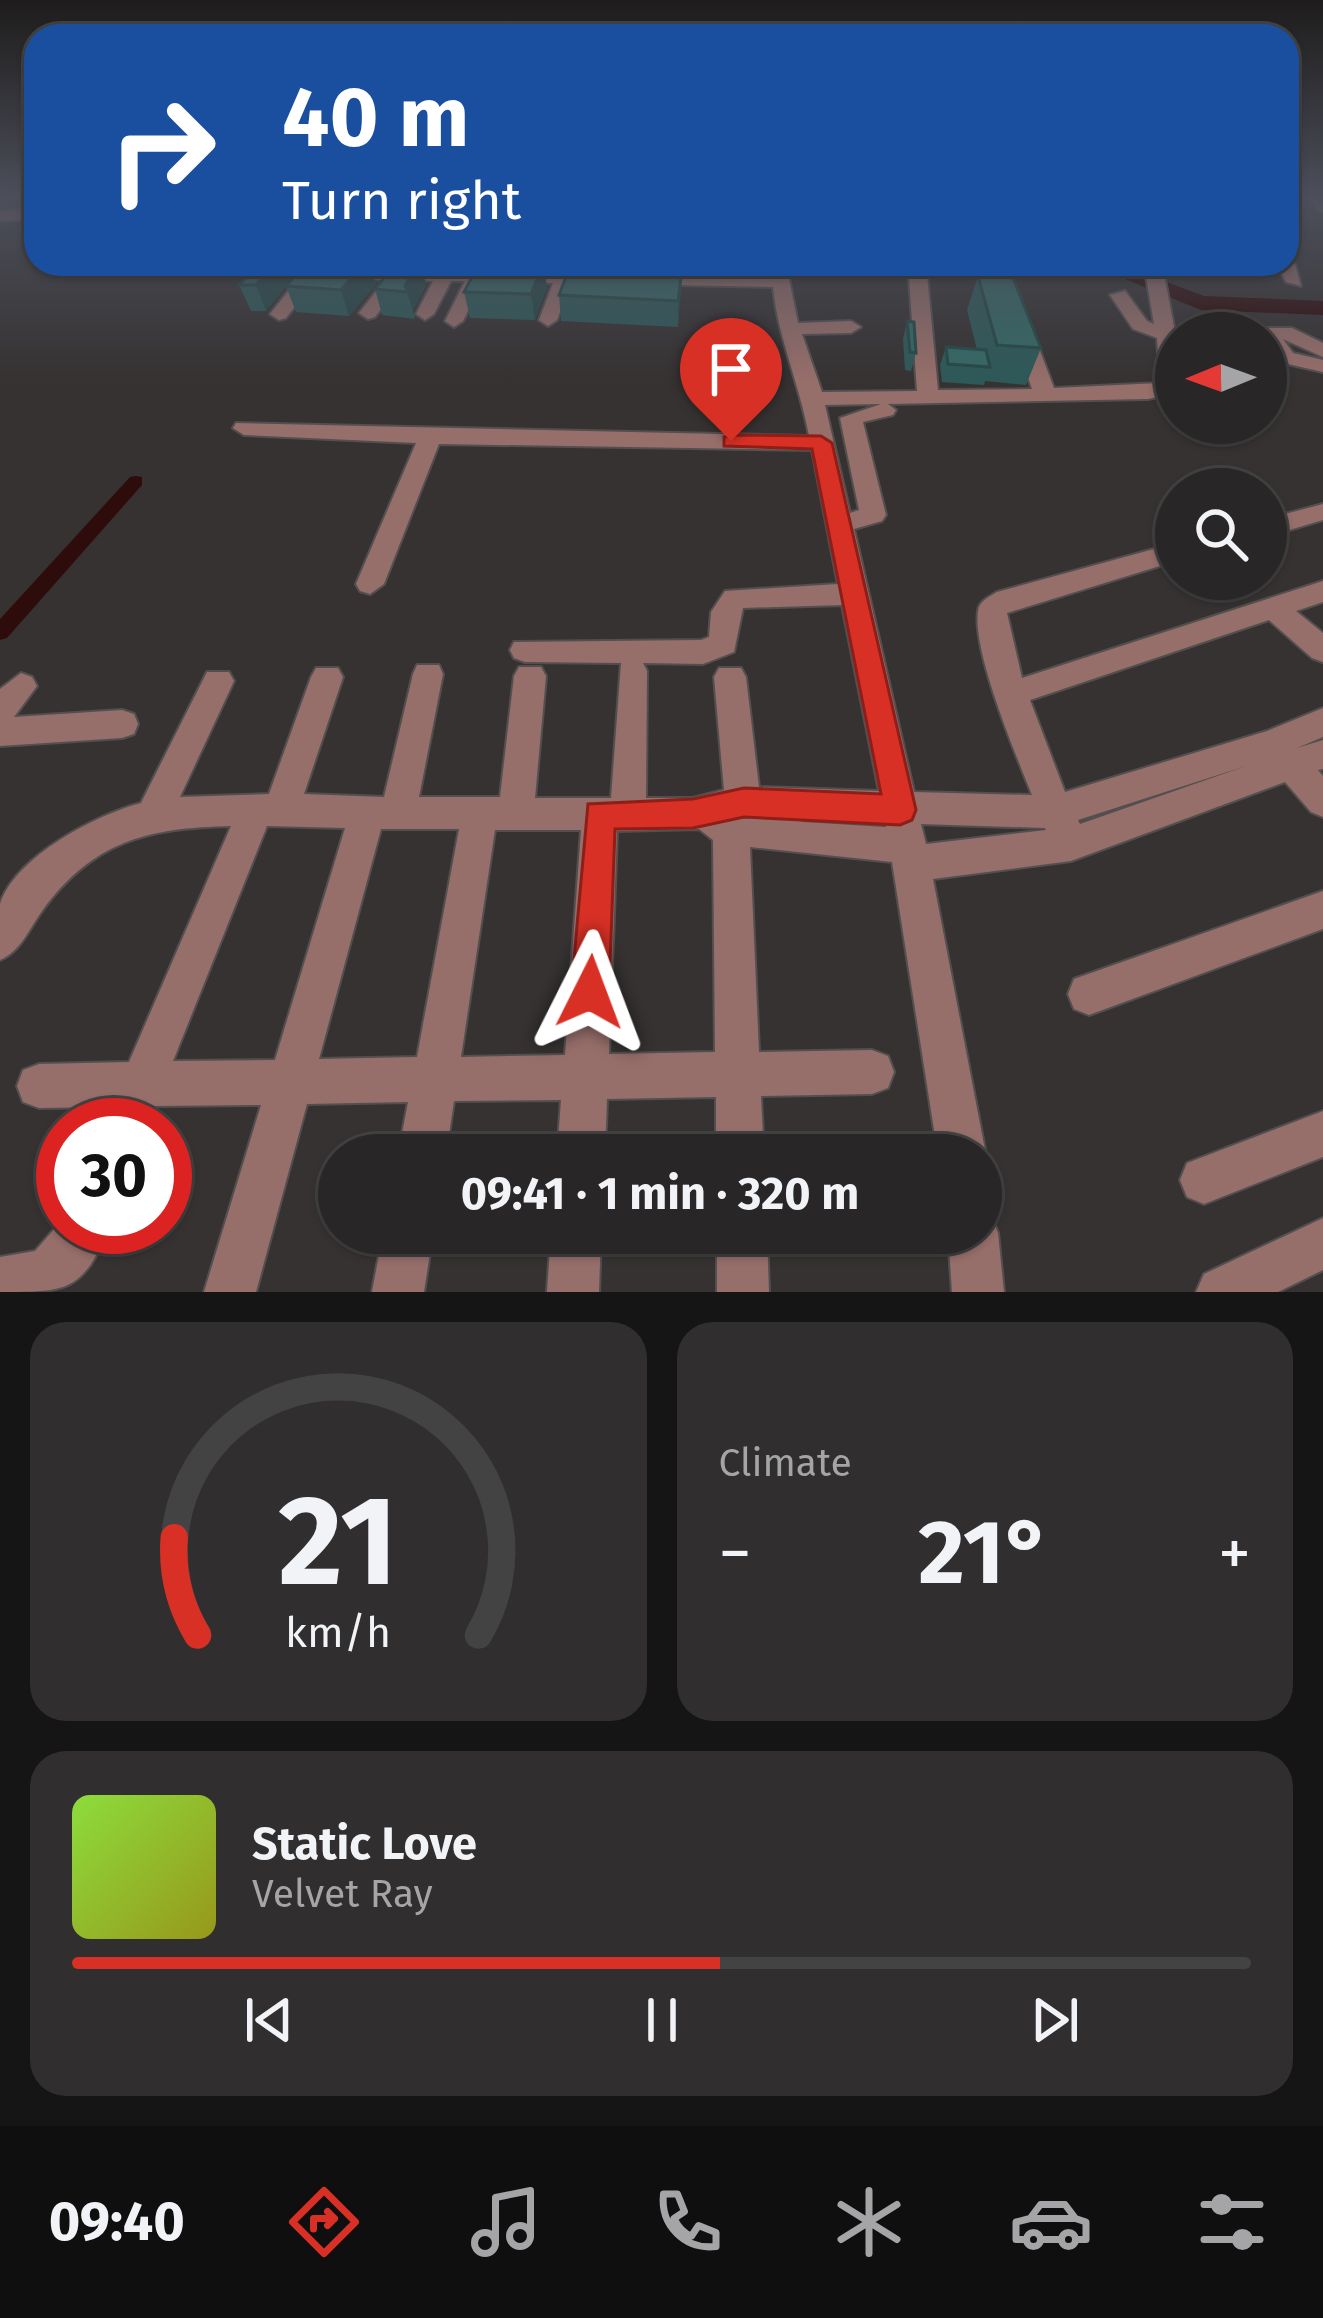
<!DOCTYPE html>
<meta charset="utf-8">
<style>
:root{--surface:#282626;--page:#302e2e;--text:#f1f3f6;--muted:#a5a5a7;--line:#444343;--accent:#d93025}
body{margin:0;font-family:"Fira Sans",sans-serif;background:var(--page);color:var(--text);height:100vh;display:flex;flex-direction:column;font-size:45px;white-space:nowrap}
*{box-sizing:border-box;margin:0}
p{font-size:39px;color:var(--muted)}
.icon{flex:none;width:66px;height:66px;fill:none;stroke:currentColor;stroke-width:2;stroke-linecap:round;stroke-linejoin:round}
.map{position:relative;height:1292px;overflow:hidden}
.details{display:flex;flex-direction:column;gap:30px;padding:30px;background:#161515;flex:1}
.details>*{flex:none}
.hud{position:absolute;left:24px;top:24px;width:1275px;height:252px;border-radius:36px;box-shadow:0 3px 9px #0004,0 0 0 3px var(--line);background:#1a4fa0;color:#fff;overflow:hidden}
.needle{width:78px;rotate:269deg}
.buttons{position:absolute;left:1155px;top:312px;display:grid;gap:24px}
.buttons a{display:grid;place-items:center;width:132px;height:132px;border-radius:50%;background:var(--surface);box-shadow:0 3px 9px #0004,0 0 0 3px var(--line);font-size:60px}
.speed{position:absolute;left:36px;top:1098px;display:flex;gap:24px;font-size:60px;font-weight:700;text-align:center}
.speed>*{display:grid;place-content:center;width:156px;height:156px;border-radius:50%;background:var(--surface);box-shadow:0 3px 9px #0004,0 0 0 3px var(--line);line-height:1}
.speed .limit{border:18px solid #d22;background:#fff;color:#111}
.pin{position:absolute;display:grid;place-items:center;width:102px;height:102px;color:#fff;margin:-123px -51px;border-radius:50% 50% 50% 0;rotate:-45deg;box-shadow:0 0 12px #0007}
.pin .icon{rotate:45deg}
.me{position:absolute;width:132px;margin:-66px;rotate:3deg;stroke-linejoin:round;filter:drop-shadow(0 0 9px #0008)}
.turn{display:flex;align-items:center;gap:42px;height:252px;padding:0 60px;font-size:54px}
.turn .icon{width:156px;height:156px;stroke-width:2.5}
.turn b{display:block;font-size:84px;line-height:102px}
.big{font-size:90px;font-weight:700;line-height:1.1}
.details .tile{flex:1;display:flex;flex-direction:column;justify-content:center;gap:18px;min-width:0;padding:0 42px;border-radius:36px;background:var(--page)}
.details .dial{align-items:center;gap:0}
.dial svg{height:312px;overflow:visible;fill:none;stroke:var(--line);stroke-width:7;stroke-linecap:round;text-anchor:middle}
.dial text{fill:var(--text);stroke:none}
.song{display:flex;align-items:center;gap:36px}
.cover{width:144px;height:144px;border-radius:18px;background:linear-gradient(135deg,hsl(90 70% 55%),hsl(60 70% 35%))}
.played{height:12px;border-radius:6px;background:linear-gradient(90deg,var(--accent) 55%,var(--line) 55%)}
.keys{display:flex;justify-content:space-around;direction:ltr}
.heat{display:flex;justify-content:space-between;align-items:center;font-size:66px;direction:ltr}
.details .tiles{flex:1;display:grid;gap:30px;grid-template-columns:1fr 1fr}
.tile:last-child{grid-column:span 2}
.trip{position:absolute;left:318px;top:1134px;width:684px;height:120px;border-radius:60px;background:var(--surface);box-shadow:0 3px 9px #0004,0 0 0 3px var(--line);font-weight:700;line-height:120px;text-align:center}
.dock{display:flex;height:192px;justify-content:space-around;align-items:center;background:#100f0f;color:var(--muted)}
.dock .icon{width:84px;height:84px}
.dock .on{color:var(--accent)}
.dock b{font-size:54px;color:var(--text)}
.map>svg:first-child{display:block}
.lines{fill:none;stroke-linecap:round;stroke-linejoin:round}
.canal{fill:#2e0c0b;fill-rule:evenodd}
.river{fill:#2e0c0b;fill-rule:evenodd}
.minor-casing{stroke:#534f4f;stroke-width:4}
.minor{fill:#966e6a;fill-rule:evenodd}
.wall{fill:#2e5958}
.shaded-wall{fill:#254947}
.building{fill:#356866;stroke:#254947;stroke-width:3}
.route{fill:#d93025;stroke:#8d1f18;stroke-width:3}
</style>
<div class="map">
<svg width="1323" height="1292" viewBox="0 0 1323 1292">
<rect width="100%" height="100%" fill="#363232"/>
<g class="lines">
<path class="canal" d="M136,476L142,477V485L7,638L0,640V619L130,477Z"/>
<path class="river" d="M1088,264H1119L1204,296L1323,301V315L1201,310Z"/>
<g class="minor-casing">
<path id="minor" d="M1311,199H1323V212L1318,210Z
M36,209V219L0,221V211Z
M1287,259L1295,264L1301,286L1286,282L1277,264H1287Z
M278,264L557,272L560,264H578L574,273L772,277V264H786L798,323L851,321L861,327L851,333L802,334L822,392L917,391L908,264H926L938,390L1032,389L989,264H1007L1054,388L1160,383L1157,338L1133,329L1110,295L1125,291L1147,321L1154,324L1144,264H1162L1176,337V393L1148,399L888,404L896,410L893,415L863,422L886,515L882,521L854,529L914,792L1032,795C1016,755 972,651 978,611C979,601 989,597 997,592L1176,543V561L1007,613L1022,678L1323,581V602L1296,611L1323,633V662L1312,658L1269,620L1030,700L1065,792L1267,731L1323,708V737L1297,748L1323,740V769L1318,770L1323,776V817L1311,812L1285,782L1071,861L933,879L986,1155L981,1166V1155H938L892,862L750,847L759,1052L872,1050L888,1056L894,1072L888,1088L872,1094L761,1096L764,1155H716V1097L607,1099L605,1155H557L561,1100L454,1101L446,1155H398L408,1102L307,1104L256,1292H204L261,1105L155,1106L148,1125H102L109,1107L39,1108L23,1102L17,1086L23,1070L39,1064L129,1062L231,826C147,828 93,841 42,911C29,929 21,951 0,960C0,944 0,919 0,904C16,856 96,815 141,803L207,672H229L234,681L180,797L269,794L311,677L316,668H338L343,677L304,794L384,797L413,674L417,665H439L443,674L419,797H500L514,676L519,667H541L546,676L535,798H611L621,663L525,662L514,658L510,650L514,642L701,640L709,637L711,612L725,591L838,584L812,450L439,444L384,584L370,594L360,591L356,584L416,443L244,435L233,428L236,423L809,436C800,386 778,338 773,287L571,283L557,320L548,326L539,320L553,283L482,282L463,321L454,327L445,321L465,281H451L434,314L425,320L416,314L433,281L403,280L375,317L368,319L359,313L385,280L317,278L286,318L279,320L270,314L301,275ZM881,404L840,418L859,510L850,513L825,405ZM842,605L879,791L759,787L746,677L741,668H719L714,677L724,790L693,798H646L647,671L643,663L703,664L734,652L743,608ZM1246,766L1080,824L1078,820ZM795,820L885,823L886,827L804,822ZM921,824L1045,828L1046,830L926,844ZM267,826L345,828L275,1060L173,1061ZM381,829H459L417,1057L319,1059ZM699,829L713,840L715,1052L609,1054L617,831ZM495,830H581L565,1055L461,1057Z
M1210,264H1228L1231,272L1216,276Z
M1262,328H1292L1323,343V357L1283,339L1293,353L1323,360V372L1279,362L1266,342V333L1259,332Z
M1323,504V520L1266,537V519Z
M21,673L32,677L37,686L14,717L122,710L134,714L138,724L134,734L122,738L0,746V689Z
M1323,891V929L1089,1015L1074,1009L1068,994L1074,979Z
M1323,1111V1157L1204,1204L1187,1197L1180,1180L1187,1163Z
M981,1211L991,1215L998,1233L1004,1292H952L948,1233H981Z
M1323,1218V1270L1278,1292H1196L1204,1274Z
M63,1219V1227H110C82,1292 68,1292 0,1292V1257L35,1251Z
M383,1233H433L424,1292H372Z
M551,1233H601L599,1292H547Z
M717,1233H767L769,1292H717Z"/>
</g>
<use href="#minor" class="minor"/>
</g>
<path class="wall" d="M259,264H289L294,277L376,284L349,316L296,312L286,286L266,311H251L239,285Z
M479,264H556L554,267H544L547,287L535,320L470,318L464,292Z
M571,264H651V266L682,268L678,327L561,321L559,295Z
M978,276L1041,348L1026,385L985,381L984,385L942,382L940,365L946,347L977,350L967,310Z
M426,285L413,311L415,319L382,315L375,289Z
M907,321L916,353L911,371L905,370L903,339Z"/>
<path class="shaded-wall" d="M274,264H289L294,277L266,311L256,285Z
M364,264H370L376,284L349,316L341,290Z
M417,264H421L426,285L413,311L405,286Z
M543,264L547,287L535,320L531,294Z
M682,268L681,293L678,327V301Z"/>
<path class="building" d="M259,264H274L256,285H239Z
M305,264H364L341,290L286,286Z
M395,264H417L405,286L408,292L375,289Z
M479,264H543L531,294L464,292Z
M571,264L682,268L678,301L559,295Z
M978,276L1013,278L1041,348L997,345Z
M907,321L914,322L916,353L910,352Z
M946,347L986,350L990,367L948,364Z"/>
<linearGradient id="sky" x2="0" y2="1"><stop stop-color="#1e1c1c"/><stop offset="0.52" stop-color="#4c4f5a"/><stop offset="1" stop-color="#4c4f5a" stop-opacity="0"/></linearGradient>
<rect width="1323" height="380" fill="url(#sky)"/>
<path class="route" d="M731,435L821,436L832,443L916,810L912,820L900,825L744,817L693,828L615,829L609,992L603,1005L590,1010L576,1005L571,992L588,804L693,799L744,788L881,794L812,449L724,446V437Z"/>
</svg>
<div class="buttons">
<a><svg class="needle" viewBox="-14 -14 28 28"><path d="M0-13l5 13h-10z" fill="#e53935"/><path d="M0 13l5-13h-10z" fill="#a5a5a7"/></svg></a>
<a><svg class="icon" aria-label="search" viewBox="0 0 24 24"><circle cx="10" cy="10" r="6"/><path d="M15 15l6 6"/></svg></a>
</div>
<div class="speed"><div class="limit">30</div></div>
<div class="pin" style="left:731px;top:441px;background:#d93025"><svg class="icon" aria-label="arrive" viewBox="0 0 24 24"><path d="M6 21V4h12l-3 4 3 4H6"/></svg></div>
<svg class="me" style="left:590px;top:992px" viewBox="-20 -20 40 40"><path d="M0-17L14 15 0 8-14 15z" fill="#d93025" stroke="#fff" stroke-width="4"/></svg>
<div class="trip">09:41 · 1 min · 320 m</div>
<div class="hud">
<div class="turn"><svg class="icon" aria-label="right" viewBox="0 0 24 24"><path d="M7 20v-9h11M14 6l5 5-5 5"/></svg><div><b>40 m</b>Turn right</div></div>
</div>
</div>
<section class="details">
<div class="tiles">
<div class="tile dial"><svg viewBox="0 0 100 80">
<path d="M14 69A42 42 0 1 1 86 69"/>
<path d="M14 69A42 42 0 0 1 8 44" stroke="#d93025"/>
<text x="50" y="56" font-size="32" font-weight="700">21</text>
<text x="50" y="72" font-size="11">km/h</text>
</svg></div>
<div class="tile"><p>Climate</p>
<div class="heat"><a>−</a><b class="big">21°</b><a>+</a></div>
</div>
<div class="tile">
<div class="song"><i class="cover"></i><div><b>Static Love</b><p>Velvet Ray</p></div></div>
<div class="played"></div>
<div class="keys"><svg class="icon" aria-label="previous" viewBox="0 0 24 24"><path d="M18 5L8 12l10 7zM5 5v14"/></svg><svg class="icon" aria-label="pause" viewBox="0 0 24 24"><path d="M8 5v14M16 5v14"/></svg><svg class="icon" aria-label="next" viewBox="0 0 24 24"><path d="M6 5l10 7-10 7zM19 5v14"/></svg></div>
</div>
</div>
</section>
<nav class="dock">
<b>09:40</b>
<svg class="icon on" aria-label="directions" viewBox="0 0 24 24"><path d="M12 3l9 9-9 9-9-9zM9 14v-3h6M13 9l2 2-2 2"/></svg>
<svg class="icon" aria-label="music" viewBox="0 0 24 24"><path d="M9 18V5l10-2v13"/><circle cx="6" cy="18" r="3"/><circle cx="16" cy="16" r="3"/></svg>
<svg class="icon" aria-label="phone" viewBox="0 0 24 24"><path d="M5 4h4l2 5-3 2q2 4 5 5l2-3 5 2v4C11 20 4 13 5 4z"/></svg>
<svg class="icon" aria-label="climate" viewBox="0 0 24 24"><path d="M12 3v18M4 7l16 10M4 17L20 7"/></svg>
<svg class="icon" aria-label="car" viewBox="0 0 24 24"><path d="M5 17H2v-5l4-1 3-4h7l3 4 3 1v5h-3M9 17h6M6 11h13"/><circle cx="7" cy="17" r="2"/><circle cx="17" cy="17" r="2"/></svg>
<svg class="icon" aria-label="filters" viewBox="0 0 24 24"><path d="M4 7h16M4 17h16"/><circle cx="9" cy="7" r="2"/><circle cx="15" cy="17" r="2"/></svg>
</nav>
